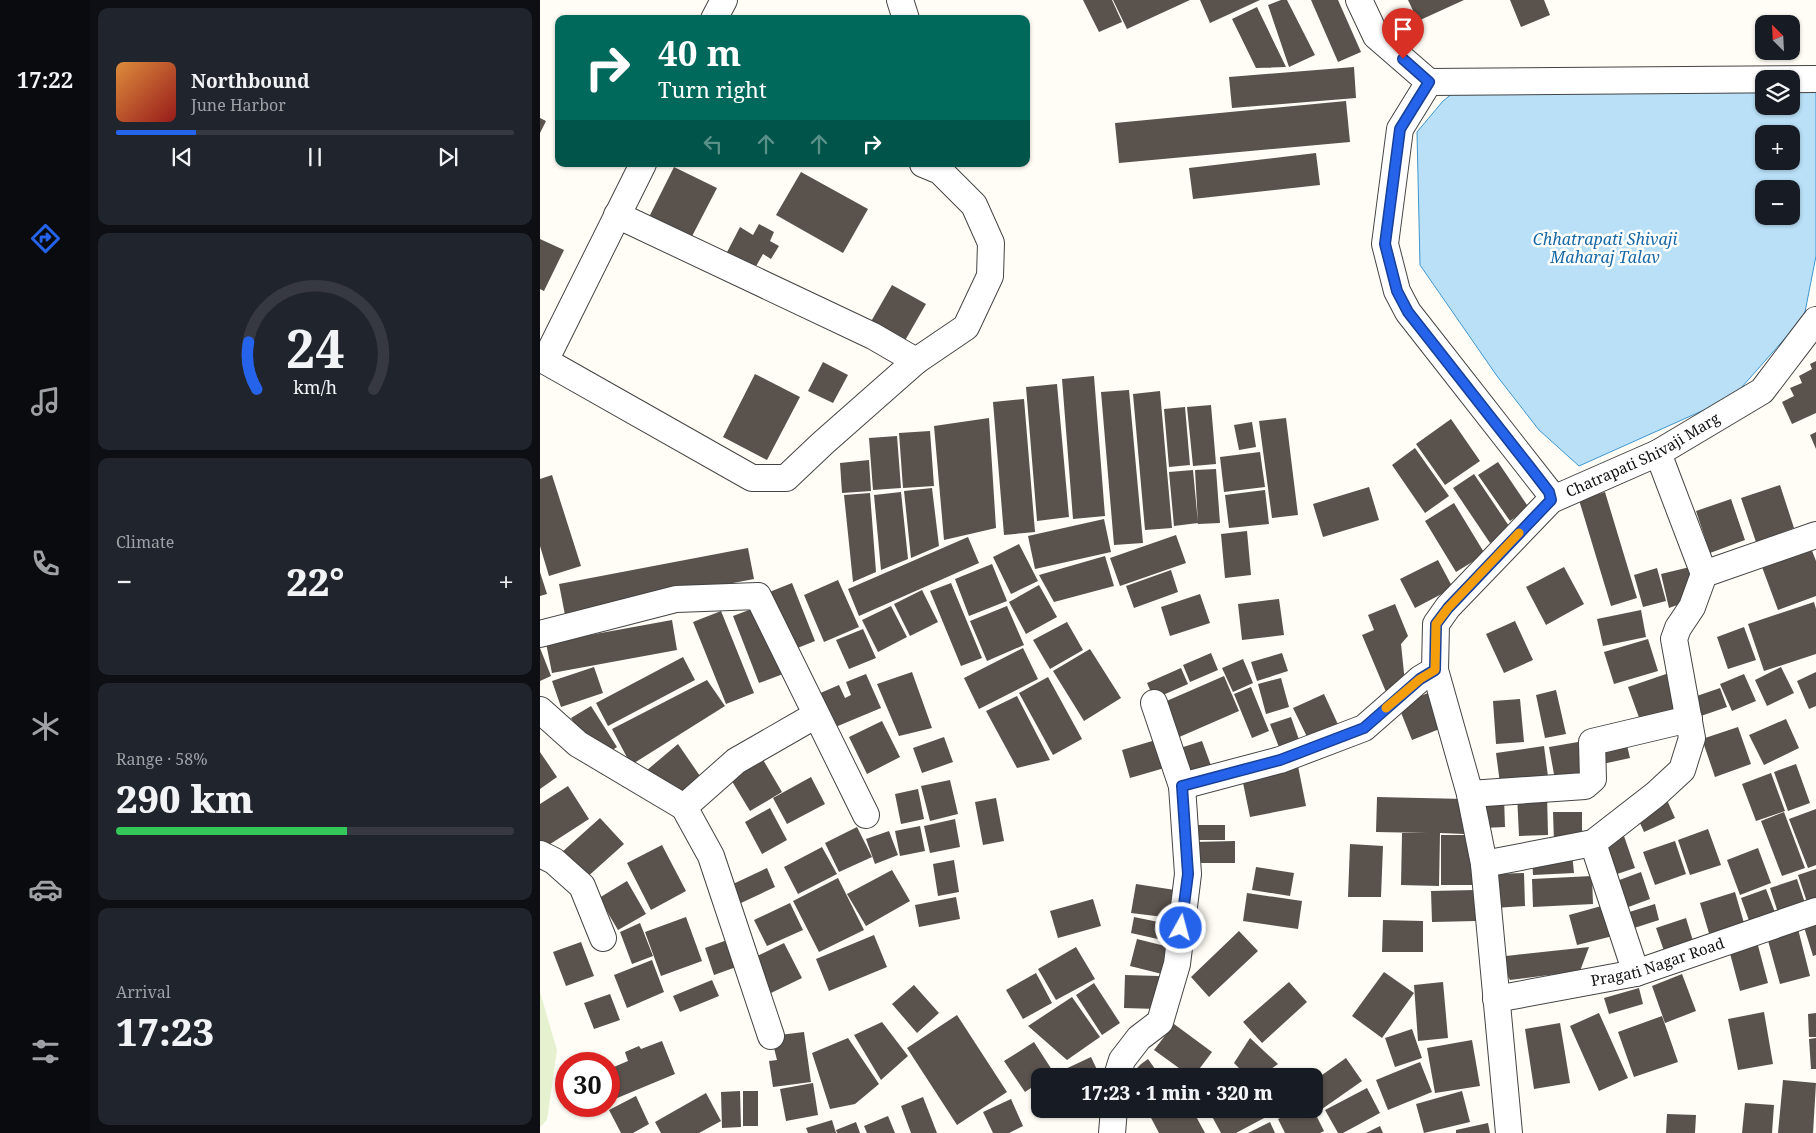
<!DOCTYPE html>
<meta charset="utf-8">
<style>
:root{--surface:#171b24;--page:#20242c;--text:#f1f3f6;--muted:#9ea1a6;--line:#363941;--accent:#2563eb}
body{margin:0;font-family:"Noto Serif",serif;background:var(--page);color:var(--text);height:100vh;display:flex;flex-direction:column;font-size:19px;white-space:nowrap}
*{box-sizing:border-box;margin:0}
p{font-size:16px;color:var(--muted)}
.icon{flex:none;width:28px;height:28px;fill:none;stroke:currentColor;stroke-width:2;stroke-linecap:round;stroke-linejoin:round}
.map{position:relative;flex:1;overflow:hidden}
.drawer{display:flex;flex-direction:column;gap:8px;padding:8px;background:#0d0f14;width:450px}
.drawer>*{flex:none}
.banner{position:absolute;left:15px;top:15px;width:475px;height:152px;border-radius:10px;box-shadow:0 1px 4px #0004;background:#00695c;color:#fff;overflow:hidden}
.needle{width:32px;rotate:336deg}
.controls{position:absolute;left:1215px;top:15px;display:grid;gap:10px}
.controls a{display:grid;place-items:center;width:45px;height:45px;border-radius:10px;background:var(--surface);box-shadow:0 1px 4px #0004;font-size:25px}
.speed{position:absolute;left:15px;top:1052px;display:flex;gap:10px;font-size:25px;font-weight:700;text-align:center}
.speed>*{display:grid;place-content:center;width:65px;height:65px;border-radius:50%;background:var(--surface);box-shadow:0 1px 4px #0004;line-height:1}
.speed .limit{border:8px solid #d22;background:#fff;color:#111}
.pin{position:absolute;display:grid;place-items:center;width:42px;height:42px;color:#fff;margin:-51px -21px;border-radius:50% 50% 50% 0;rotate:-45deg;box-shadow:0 0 5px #0007}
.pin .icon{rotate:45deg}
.me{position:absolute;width:55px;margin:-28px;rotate:7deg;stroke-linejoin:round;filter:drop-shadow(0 0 4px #0008)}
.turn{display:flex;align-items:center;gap:18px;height:105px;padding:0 20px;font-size:22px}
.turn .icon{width:65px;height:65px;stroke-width:2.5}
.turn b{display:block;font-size:35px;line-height:42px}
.lanes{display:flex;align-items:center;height:48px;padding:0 20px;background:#0003;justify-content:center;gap:25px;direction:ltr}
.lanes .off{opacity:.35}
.big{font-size:38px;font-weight:800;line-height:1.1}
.drawer .tile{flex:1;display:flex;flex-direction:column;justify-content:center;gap:8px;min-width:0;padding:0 18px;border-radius:10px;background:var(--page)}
.drawer .dial{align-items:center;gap:0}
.dial svg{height:130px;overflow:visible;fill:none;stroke:var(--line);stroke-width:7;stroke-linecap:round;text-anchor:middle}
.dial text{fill:var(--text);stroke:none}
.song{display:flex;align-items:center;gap:15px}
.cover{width:60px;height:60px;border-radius:8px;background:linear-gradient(135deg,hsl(30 70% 55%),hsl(0 70% 35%))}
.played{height:5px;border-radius:2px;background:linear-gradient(90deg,var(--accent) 20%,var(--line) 20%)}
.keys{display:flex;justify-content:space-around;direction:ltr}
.heat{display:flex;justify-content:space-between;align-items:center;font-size:28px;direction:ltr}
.charge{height:8px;border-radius:4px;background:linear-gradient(90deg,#34c759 58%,var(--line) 0)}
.trip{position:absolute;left:491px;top:1068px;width:292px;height:50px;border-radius:10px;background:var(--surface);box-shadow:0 1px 4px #0004;font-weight:800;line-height:50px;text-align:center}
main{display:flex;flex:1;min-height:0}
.dock{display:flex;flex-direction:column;width:90px;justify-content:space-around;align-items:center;background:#090b0e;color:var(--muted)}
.dock .icon{width:35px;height:35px}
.dock .current{color:var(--accent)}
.dock b{font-size:22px;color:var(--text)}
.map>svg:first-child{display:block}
.pitch{fill:#e6f2cf}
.water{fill:#b9e0f7;stroke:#3f96cf;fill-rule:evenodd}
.building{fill:#5a524d}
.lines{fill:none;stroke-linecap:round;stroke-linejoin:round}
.minor-casing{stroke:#444;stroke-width:28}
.minor{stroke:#fff;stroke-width:26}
.route-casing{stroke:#184099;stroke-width:12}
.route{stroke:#2563eb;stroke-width:9}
.slow{stroke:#f59e0b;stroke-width:9}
.labels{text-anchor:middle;stroke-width:5;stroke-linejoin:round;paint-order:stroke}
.street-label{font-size:15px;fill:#111;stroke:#fff}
.water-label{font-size:16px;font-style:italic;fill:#1768a6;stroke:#fff}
</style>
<main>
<nav class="dock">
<b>17:22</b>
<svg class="icon current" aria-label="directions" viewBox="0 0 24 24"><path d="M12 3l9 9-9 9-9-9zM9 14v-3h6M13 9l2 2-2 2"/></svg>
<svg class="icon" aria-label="music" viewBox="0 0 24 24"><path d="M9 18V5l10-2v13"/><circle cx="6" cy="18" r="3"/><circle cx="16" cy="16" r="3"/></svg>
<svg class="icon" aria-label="phone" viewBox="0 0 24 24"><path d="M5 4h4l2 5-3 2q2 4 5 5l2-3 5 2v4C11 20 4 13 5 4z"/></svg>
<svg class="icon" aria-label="climate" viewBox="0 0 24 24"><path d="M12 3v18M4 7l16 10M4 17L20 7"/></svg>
<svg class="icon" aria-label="car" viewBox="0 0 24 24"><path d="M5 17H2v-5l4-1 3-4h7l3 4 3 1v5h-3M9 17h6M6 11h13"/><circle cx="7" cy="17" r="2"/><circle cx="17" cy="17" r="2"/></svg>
<svg class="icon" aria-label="filters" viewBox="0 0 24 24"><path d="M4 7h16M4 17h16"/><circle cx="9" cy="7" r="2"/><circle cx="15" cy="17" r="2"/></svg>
</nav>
<section class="drawer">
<div class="tile">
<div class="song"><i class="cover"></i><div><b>Northbound</b><p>June Harbor</p></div></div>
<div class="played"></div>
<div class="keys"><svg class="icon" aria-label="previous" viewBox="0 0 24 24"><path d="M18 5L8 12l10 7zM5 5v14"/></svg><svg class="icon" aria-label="pause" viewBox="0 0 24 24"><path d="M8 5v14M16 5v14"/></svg><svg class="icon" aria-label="next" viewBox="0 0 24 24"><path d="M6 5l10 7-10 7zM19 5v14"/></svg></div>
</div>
<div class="tile dial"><svg viewBox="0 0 100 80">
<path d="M14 69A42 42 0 1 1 86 69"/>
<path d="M14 69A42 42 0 0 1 9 40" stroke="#2563eb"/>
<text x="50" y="56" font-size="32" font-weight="700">24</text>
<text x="50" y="72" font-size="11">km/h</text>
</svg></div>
<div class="tile"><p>Climate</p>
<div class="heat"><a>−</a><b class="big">22°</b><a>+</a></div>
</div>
<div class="tile"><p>Range · 58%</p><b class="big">290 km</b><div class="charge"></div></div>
<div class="tile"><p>Arrival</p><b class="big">17:23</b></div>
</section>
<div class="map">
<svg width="1276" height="1133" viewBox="0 0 1276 1133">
<rect width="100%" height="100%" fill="#fffdf5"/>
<path class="pitch" d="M0,992L17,1050L7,1120L0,1127Z"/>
<path class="water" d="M922,86L1224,89V106H1251V89L1276,90V256L1264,317L1193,397L1039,466L999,430L957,376L880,265L877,132L903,101ZM1224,134H1251V161H1224ZM1224,189H1251V216H1224Z"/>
<path class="building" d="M543,0H572L582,22L559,32Z
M573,0H650L587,29Z
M660,0H720L670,23Z
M741,0H747L775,55L749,67L728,5Z
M771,0H798L821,52L798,62Z
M868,0H924L878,21Z
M970,0H1004L1010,15L981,27Z
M717,7L746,67L716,68L692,19Z
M814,67L816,98L692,108L689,77Z
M806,101L810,142L579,163L575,123Z
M0,118L6,121L0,133Z
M776,153L780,185L653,199L649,168Z
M134,167L177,188L149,242L107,221Z
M261,172L328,209L303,253L236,215Z
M219,224L234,232L230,241L239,246L231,259L223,254L211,275L183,260L200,227L213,235Z
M0,239L24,250L4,291L0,289Z
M352,285L386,304L363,344L329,325Z
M1276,361V413L1252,424L1242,402L1254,396L1250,388L1262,383L1259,376L1272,369L1270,364Z
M283,362L308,375L293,403L268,391Z
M215,374L260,397L227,460L183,437Z
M554,376L565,516L533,519L522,379Z
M517,384L529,517L497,521L486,387Z
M589,390L603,543L574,545L561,392Z
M620,391L632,528L605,530L593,394Z
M484,399L495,532L464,535L453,402Z
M671,405L676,464L653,466L647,407Z
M645,407L650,465L629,467L624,409Z
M449,418L456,528L404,540L394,426Z
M746,418L758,515L732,518L719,421Z
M911,419L940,461L905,485L876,444Z
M712,422L716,447L699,450L694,425Z
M390,431L394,486L363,488L359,433Z
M1276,432V449L1270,435Z
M357,436L361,488L333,490L329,438Z
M875,448L909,496L885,513L852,465Z
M720,452L725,487L684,492L680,457Z
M329,460L331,491L302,493L300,463Z
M958,462L989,508L970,521L938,475Z
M676,469L680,523L658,524L655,470Z
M653,470L658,523L634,526L629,472Z
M934,474L971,529L950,543L913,488Z
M12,475L41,566L9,576L0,546V479Z
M1240,485L1254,528L1216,542L1201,498Z
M829,487L839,520L783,537L773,504Z
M392,488L399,546L371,558L364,491Z
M725,490L729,524L689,528L685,495Z
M361,492L368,559L341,570L334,495Z
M1065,492L1097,598L1071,606L1039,500Z
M330,493L336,572L313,582L304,495Z
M1191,499L1205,540L1170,553L1156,511Z
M914,503L945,554L916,572L885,521Z
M564,519L571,552L495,569L488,536Z
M707,531L711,575L685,578L681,534Z
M636,535L646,563L580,586L570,558Z
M428,537L439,563L319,616L308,589Z
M479,544L498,581L471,594L453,557Z
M208,548L214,579L25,615L19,584Z
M1271,548L1276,561V596L1238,610L1222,567Z
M565,556L574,586L514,602L499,575Z
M898,560L913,588L875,608L860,579Z
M452,564L467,601L429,616L415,579Z
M1154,566L1151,600L1129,608L1121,574Z
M1024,567L1044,604L1006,625L986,587Z
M1117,568L1126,601L1103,607L1094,575Z
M631,570L638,592L594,608L586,586Z
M0,572L7,594L0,596Z
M298,580L319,627L284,642L264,595Z
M252,583L275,641L250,651L227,593Z
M411,583L442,658L421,666L390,591Z
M499,585L517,617L486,634L469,602Z
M382,590L398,622L370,636L354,604Z
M660,594L670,623L630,636L621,607Z
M739,599L744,635L702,640L698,604Z
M1274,602L1276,609V654L1224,671L1208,624Z
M855,604L868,636L861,644L865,683L846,692L822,635L834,630L828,615Z
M351,606L367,637L338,652L322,620Z
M467,606L484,645L447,661L430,621Z
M217,607L243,674L219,683L193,616Z
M1101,610L1106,637L1063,646L1057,619Z
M181,611L214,693L186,704L153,622Z
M132,620L137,650L12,673L6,643Z
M975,621L993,660L964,673L946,634Z
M527,622L543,650L510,669L493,640Z
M1204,627L1216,660L1188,669L1177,637Z
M323,629L336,658L309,669L296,640Z
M1108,639L1118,671L1074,684L1064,652Z
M0,648L11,676L0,681Z
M483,648L498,679L439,709L424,678Z
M550,649L581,698L544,721L513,671Z
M671,653L678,670L650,682L643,665Z
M742,653L748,671L717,681L711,662Z
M143,657L155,680L68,726L56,703Z
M703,659L713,683L693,692L682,668Z
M54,667L63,693L21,707L12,681Z
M1241,667L1254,693L1227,706L1215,680Z
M641,668L648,684L614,699L607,683Z
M372,672L392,728L359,736L337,684Z
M1132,672L1144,708L1101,723L1088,687Z
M1276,672V706L1269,709L1257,681Z
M326,674L341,708L293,728L278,694L299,685L305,698L311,695L306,682Z
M1204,674L1216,701L1192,711L1180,684Z
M684,676L699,711L637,738L622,703Z
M508,677L542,739L513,755L479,693Z
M741,678L749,707L726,714L718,684Z
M167,680L185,706L91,765L72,729Z
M711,687L729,731L712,738L694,694Z
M1180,688L1187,707L1158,717L1151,698Z
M1016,690L1026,734L1005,738L996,695Z
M893,691L907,726L872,740L858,705Z
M784,694L801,731L771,745L753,708Z
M477,696L510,760L477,768L446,711Z
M980,699L984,742L956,744L953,701Z
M51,706L77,747L57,760L31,718Z
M751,717L762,748L742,755L730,724Z
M1246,719L1259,748L1224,765L1209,735Z
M342,721L360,757L327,774L309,737Z
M1198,727L1211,764L1175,777L1162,739Z
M404,737L413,762L382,773L373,748Z
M1085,737L1090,758L1058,765L1053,744Z
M619,739L628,767L590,778L582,750Z
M662,741L673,771L644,781L634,750Z
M1038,742L1044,779L1016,785L1009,747Z
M138,744L160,776L126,804L100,776Z
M1004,746L1009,784L961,791L956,753Z
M0,752L17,777L0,789Z
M222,758L242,792L210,811L190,778Z
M757,761L766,806L710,817L701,773Z
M1256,764L1270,803L1248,811L1234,772Z
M1231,773L1245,811L1216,821L1202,784Z
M271,777L285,804L247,824L233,798Z
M410,780L418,814L390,821L381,786Z
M28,786L49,819L4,848L0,842V804Z
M378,789L384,819L361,824L355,794Z
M977,794H1007L1008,835L979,836Z
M837,797L925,799L924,834L900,833L899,886L861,885L862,833H887L836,832Z
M942,797H964L965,827L943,828Z
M456,798L464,841L443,845L435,802Z
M1127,800L1135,818L1104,832L1096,814Z
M230,808L247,840L222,854L205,822Z
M1276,809V865L1268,868L1249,819Z
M1013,812H1042V842H1014Z
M1244,812L1265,868L1242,876L1221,821Z
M60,818L84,844L45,879L21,853Z
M415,819L420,847L390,853L384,826Z
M654,825H685V840H654Z
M380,826L385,851L360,856L355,831Z
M317,827L332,857L299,872L285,843Z
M1168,829L1181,865L1150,875L1138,840Z
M349,831L358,855L335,864L326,839Z
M901,835H935V885H901Z
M1084,836L1095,868L1068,877L1057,845Z
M695,841V863H654V842Z
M1135,841L1146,874L1115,885L1103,852Z
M810,844L843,846L841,897H808Z
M122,845L146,891L111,910L87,863Z
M282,847L297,874L258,894L244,867Z
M1218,848L1231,883L1200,895L1187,860Z
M1032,853L1034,873L993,875L992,856Z
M414,860L419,892L398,896L393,864Z
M716,867L754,873L750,896L712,890Z
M227,868L235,887L201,903L193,884Z
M1276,869V905L1269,908L1258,875Z
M352,870L370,901L326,926L307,894Z
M1101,872L1110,899L1083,909L1074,882Z
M984,873L985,906L954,908L952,874Z
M1052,876L1053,904L993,907L992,879Z
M298,878L324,930L279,952L253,901Z
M1257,879L1267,909L1240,919L1230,888Z
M87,881L106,914L78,930L59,898Z
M596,884L635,890L632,918L591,913Z
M1226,889L1238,920L1212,929L1201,898Z
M935,890L936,921L892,922L891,891Z
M1195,892L1206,930L1171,940L1160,903Z
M707,893L762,901L758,929L703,921Z
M416,897L420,919L379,927L375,905Z
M553,899L561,926L518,938L510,911Z
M250,903L263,930L227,946L214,920Z
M1115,904L1119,920L1088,930L1083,914Z
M1065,905L1073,936L1037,945L1029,915Z
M146,917L162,961L121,976L105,932Z
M594,917L638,926L631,942L591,933Z
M1146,918L1153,941L1124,951L1116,928Z
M843,920L883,921V952H842Z
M100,923L113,956L92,964L80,932Z
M1276,923V955L1273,956L1264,927Z
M1258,929L1270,976L1240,984L1227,937Z
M699,931L718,951L669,997L651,977Z
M334,935L347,967L289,991L276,959Z
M1216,938L1228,983L1200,991L1188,946Z
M190,939L199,966L174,975L165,948Z
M597,939L633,948L626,975L590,966Z
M41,942L54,976L26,986L13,952Z
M244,943L262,978L231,993L213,958Z
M536,947L555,979L516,1000L498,969Z
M1049,947L1040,971L970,980L957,957Z
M112,960L124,992L87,1008L74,975Z
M844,972L874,993L842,1038L812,1016Z
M496,973L512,1003L483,1019L466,990Z
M1142,974L1156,1011L1125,1023L1112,986Z
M585,975L619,976L618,1009L584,1008Z
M172,980L179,996L140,1012L133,996Z
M749,982L767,1002L722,1043L703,1022Z
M903,982L908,1038L878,1041L874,985Z
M554,983L580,1023L562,1035L536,995Z
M374,985L399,1013L377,1033L352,1004Z
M1099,988L1103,1004L1069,1014L1064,998Z
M70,994L80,1020L54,1029L44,1003Z
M532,997L560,1037L527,1060L488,1026Z
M1224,1012L1233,1064L1198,1070L1188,1019Z
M1059,1013L1088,1078L1059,1091L1030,1026Z
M1276,1013V1037H1269L1268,1014Z
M417,1015L467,1092L417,1125L367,1048Z
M1122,1016L1138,1062L1094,1077L1078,1032Z
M342,1022L368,1056L341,1080L314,1035Z
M1020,1023L1030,1083L994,1089L985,1029Z
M634,1024L672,1052L654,1076H650L614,1050Z
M872,1029L882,1058L855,1067L845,1038Z
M264,1032L271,1082L233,1087L229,1061L237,1060L231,1036Z
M308,1038L339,1084L315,1104L290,1109L272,1053Z
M710,1038L738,1064L721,1076H707L694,1063Z
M1276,1038V1069H1271L1269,1039Z
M932,1040L940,1086L895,1093L887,1048Z
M122,1041L135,1074L70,1101L69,1086L75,1083L69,1069L88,1061L85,1052L99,1046L101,1049Z
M494,1042L514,1073L509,1076H500V1082L485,1092L464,1061Z
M551,1057L560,1076H521L519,1072Z
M806,1058L822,1081L782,1109L775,1099V1080Z
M608,1059L620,1076H589L601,1064Z
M880,1062L892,1092L848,1110L836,1080Z
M1243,1080L1276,1083L1273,1133H1238Z
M273,1083L278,1115L246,1121L240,1089Z
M827,1088L840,1113L803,1133H798L785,1110Z
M200,1091L201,1127L182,1128L181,1092Z
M203,1091H218V1126H203Z
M922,1091L930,1122L884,1133L876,1104Z
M166,1093L181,1121L159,1133H121L115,1122Z
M96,1096L109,1124L93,1133H81L69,1110Z
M383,1097L397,1133H371L361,1106Z
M471,1099L483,1126L469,1133H453L443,1112Z
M1205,1103L1234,1105L1232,1133H1202Z
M618,1109H652L665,1133H619L609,1114Z
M668,1109H721L726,1117L696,1133H681Z
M735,1109H750L739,1115Z
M758,1109H773L784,1131L780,1133H745L738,1119Z
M1127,1114L1156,1115L1155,1133H1126Z
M348,1116L355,1133H327L324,1126Z
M292,1120L296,1133H268L266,1128Z
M316,1122L320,1133H297L296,1130Z
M730,1122L735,1133H708Z
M948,1123L950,1133H916V1130Z
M840,1126L843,1133H826Z"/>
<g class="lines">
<g class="minor-casing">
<g id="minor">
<path d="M360,0L366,19"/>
<path d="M819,0L836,36L889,82L1276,79"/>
<path d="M174,19L184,0"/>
<path d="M889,82L860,129L845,244L857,291L868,312L1009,492L1011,500"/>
<path d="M77,215L333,336L376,361"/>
<path d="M0,358L212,478H246L283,443L376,361L426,327L450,276L451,243L434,205L400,171L383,164"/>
<path d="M5,361L103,164"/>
<path d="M1118,453L1164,574"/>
<path d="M0,634L136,599L218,596L326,815"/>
<path d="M0,710L38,744L144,807L171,856L231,1036"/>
<path d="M642,786L740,760L824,728L880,679L895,670"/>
<path d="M930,794L1045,786L1053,779L1052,742L1149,719"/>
<path d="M144,807L196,761L276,715"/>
<path d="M1053,843L1096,973"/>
<path d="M0,854L14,861L42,886L63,938"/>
<path d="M944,864L1053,843L1116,794L1142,770L1152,738L1134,639L1138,628L1152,607L1164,574L1276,535"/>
<path id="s1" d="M956,999L1096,973L1276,911"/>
<path d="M577,1076L582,1060L599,1038L620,1022L637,964L648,874L642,786L614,703"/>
<path d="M572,1133L574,1109"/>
<path id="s2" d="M969,1133L944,864L930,794L895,670L896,624L908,607L1011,500L1118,453L1222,391L1276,320"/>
</g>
</g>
<use href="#minor" class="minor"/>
</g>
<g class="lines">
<g class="route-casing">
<path id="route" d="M641,928L648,874L642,786L740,760L824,728L880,679L895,670L896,624L908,608L1011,500L1009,492L989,466L868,312L857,291L845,244L860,129L889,82L863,59"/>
</g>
<use href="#route" class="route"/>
<path class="slow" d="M846,708L880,679L895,670L896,624L908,608L979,533"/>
</g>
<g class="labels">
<g class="street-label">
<text dy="5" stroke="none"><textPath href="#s2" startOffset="788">Chatrapati Shivaji Marg</textPath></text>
<text dy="5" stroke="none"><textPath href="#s1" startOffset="166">Pragati Nagar Road</textPath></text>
</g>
<g class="water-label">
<text x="1065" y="245">Chhatrapati Shivaji<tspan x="1065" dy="18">Maharaj Talav</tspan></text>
</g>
</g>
</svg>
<div class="controls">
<a><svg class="needle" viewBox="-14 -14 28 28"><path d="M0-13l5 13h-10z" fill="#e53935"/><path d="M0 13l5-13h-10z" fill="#9ea1a6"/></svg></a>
<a><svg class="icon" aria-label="layers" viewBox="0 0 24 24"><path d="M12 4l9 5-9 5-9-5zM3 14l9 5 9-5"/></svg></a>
<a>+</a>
<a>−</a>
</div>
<div class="speed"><div class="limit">30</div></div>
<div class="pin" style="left:863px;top:59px;background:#d93025"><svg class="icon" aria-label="arrive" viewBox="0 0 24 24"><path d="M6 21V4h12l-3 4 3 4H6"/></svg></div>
<svg class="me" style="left:641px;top:928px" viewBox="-20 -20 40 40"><circle r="17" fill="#2563eb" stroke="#fff" stroke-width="3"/><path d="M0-11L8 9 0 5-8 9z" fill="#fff"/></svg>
<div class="trip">17:23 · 1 min · 320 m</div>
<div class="banner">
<div class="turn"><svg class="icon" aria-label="right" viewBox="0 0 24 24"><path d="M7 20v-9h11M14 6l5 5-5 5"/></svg><div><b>40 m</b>Turn right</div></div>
<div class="lanes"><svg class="icon off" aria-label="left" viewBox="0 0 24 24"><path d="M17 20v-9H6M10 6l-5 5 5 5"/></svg><svg class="icon off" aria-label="ahead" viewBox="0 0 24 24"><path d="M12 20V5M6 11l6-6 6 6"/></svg><svg class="icon off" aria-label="ahead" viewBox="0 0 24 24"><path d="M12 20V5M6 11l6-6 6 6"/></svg><svg class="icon" aria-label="right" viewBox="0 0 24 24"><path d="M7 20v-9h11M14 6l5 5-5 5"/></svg></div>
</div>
</div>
</main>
